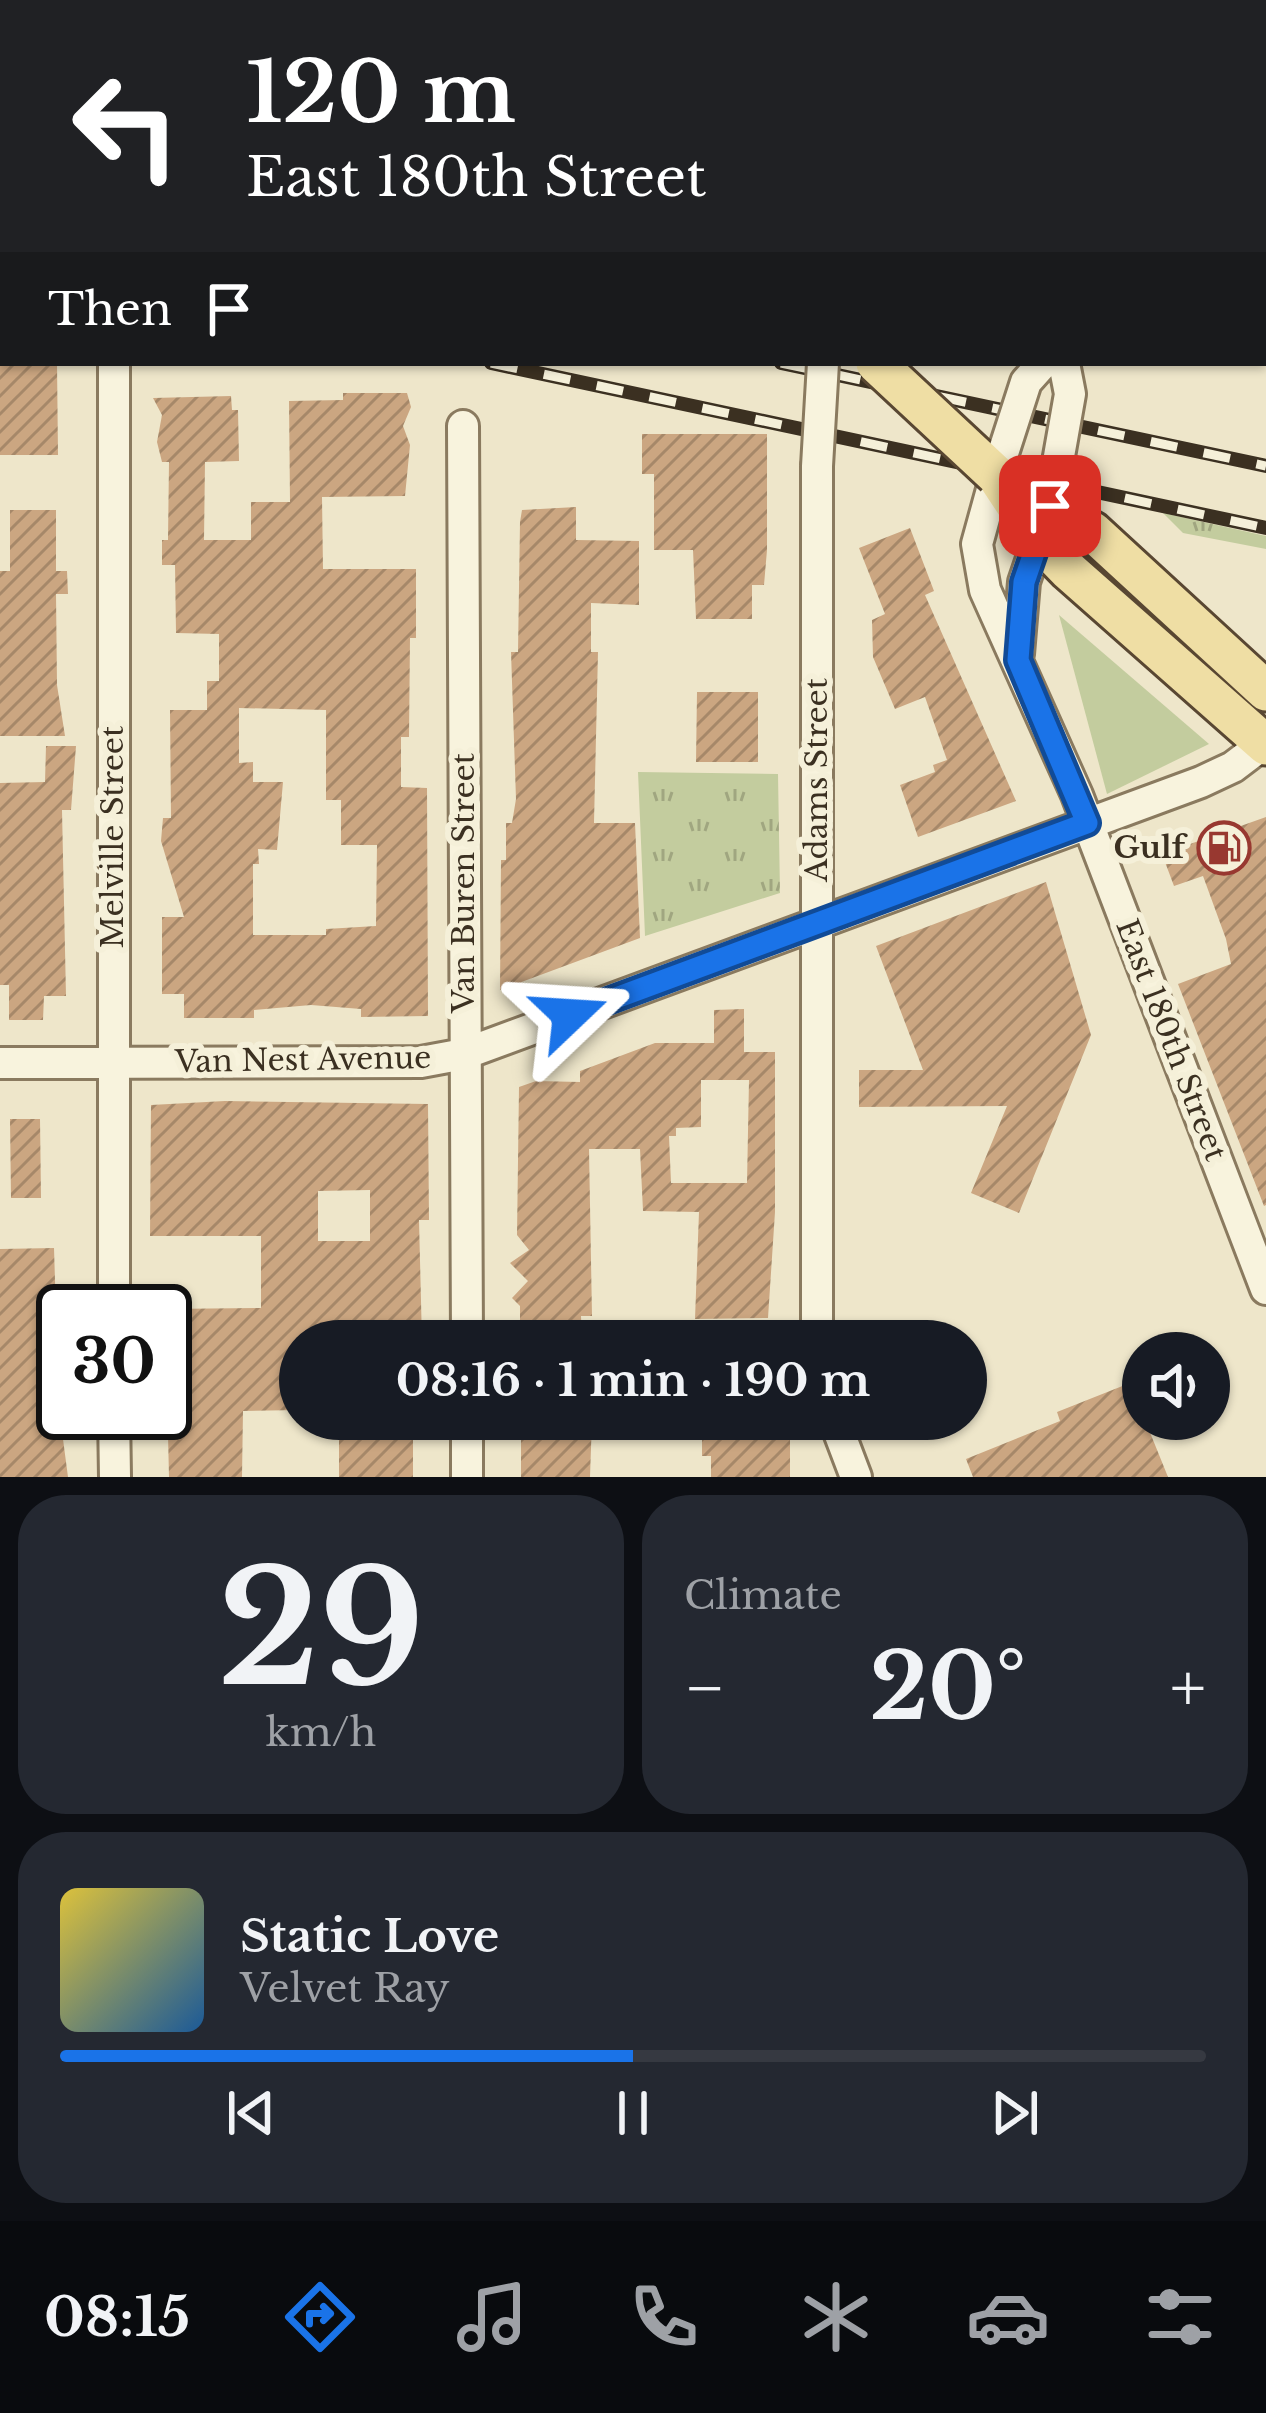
<!DOCTYPE html>
<meta charset="utf-8">
<style>
:root{--surface:#171b24;--page:#242831;--text:#f1f3f6;--muted:#9ea1a6;--line:#363941;--accent:#1a73e8}
body{margin:0;font-family:"Libre Baskerville",serif;background:var(--page);color:var(--text);height:100vh;display:flex;flex-direction:column;font-size:45px;white-space:nowrap}
*{box-sizing:border-box;margin:0}
p{font-size:39px;color:var(--muted)}
.icon{flex:none;width:66px;height:66px;fill:none;stroke:currentColor;stroke-width:2;stroke-linecap:round;stroke-linejoin:round}
.map{position:relative;height:1477px;overflow:hidden}
.details{display:flex;flex-direction:column;gap:18px;padding:18px;background:#0d0f14;flex:1}
.details>*{flex:none}
.top-card{position:absolute;left:0px;top:0px;width:1266px;height:366px;box-shadow:0 3px 9px #0004;background:#202124;color:#fff;overflow:hidden}
.buttons{position:absolute;left:1122px;top:1332px;display:grid;gap:24px}
.buttons a{display:grid;place-items:center;width:108px;height:108px;border-radius:50%;background:var(--surface);box-shadow:0 3px 9px #0004;font-size:60px}
.speed{position:absolute;left:36px;top:1284px;display:flex;gap:24px;font-size:60px;font-weight:700;text-align:center}
.speed>*{display:grid;place-content:center;width:156px;height:156px;border-radius:50%;background:var(--surface);box-shadow:0 3px 9px #0004;line-height:1}
.speed .limit{border:6px solid #111;border-radius:18px;background:#fff;color:#111}
.pin{position:absolute;display:grid;place-items:center;width:102px;height:102px;color:#fff;margin:-51px;border-radius:24px;box-shadow:0 6px 18px #0006}
.me{position:absolute;width:132px;margin:-66px;rotate:70deg;stroke-linejoin:round;filter:drop-shadow(0 0 9px #0008)}
.turn{display:flex;align-items:center;gap:42px;height:252px;padding:0 48px;font-size:54px}
.turn .icon{width:156px;height:156px;stroke-width:2.5}
.turn b{display:block;font-size:84px;line-height:102px}
.then{display:flex;align-items:center;height:114px;padding:0 48px;background:#0003;gap:24px;font-size:45px}
.big{font-size:90px;font-weight:700;line-height:1.1}
.details .widget{flex:1;display:flex;flex-direction:column;justify-content:center;gap:18px;min-width:0;padding:0 42px;border-radius:48px;background:var(--page)}
.details .dial{align-items:center;gap:0}
.dial b{font-size:156px;line-height:1}
.song{display:flex;align-items:center;gap:36px}
.cover{width:144px;height:144px;border-radius:18px;background:linear-gradient(135deg,hsl(50 70% 55%),hsl(210 70% 35%))}
.played{height:12px;border-radius:6px;background:linear-gradient(90deg,var(--accent) 50%,var(--line) 50%)}
.keys{display:flex;justify-content:space-around;direction:ltr}
.heat{display:flex;justify-content:space-between;align-items:center;font-size:66px;direction:ltr}
.details .tiles{flex:1;display:grid;gap:18px;grid-template-columns:1fr 1fr}
.widget:last-child{grid-column:span 2}
.trip{position:absolute;left:279px;top:1320px;width:708px;height:120px;border-radius:60px;background:var(--surface);box-shadow:0 3px 9px #0004;font-weight:700;line-height:120px;text-align:center}
.dock{display:flex;height:192px;justify-content:space-around;align-items:center;background:#090b0e;color:var(--muted)}
.dock .icon{width:84px;height:84px}
.dock .active{color:var(--accent)}
.dock b{font-size:54px;color:var(--text)}
.map>svg:first-child{display:block}
.grass{fill:url(#grass-tufts)}
.park{fill:#c3cc9e}
.building{fill:url(#building-hatch);fill-rule:evenodd}
.lines{fill:none;stroke-linecap:round;stroke-linejoin:round}
.minor-casing{stroke:#8a7a5f;stroke-width:36}
.major-casing{stroke:#594732;stroke-width:45}
.minor{stroke:#f8f3dd;stroke-width:30}
.major{stroke:#efdea4;stroke-width:39}
.rail-casing{stroke:#3b3021;stroke-width:14}
.rail{stroke:#f5f0d9;stroke-width:9;stroke-dasharray:27;stroke-linecap:butt}
.minor-bridge-casing{stroke:#8a7a5f;stroke-width:36;stroke-linecap:butt}
.major-bridge-casing{stroke:#594732;stroke-width:45;stroke-linecap:butt}
.minor-bridge{stroke:#f8f3dd;stroke-width:30}
.major-bridge{stroke:#efdea4;stroke-width:39}
.route-casing{stroke:#114b97;stroke-width:30}
.route{stroke:#1a73e8;stroke-width:21}
.labels{text-anchor:middle;stroke-width:12;stroke-linejoin:round;paint-order:stroke}
.street-label{font-size:30px;fill:#3b3021;stroke:#f5f0d9}
.poi-label{font-size:30px;font-weight:bold;fill:#3b3021;stroke:#f5f0d9;text-anchor:end}
</style>
<div class="map">
<svg width="1266" height="1477" viewBox="0 0 1266 1477">
<defs>
<pattern id="grass-tufts" width="24" height="20" patternUnits="userSpaceOnUse" patternTransform="scale(3)"><rect width="24" height="20" fill="#c3cc9e"/><path d="M3 7l-1-3M5 7V3M7 7l1-3M15 17l-1-3M17 17v-4M19 17l1-3" fill="none" stroke="#a0a680"/></pattern>
<pattern id="building-hatch" width="6" height="6" patternUnits="userSpaceOnUse" patternTransform="scale(3)"><rect width="6" height="6" fill="#cba681"/><path d="M-1 1l2-2M0 6l6-6M5 7l2-2" fill="none" stroke="#a68869"/></pattern>
</defs>
<rect width="100%" height="100%" fill="#eee6ca"/>
<path class="grass" d="M1163,513L1266,536V549L1183,533Z
M638,772L778,774L780,893L645,936Z"/>
<path class="park" d="M1059,615L1209,744L1107,794Z"/>
<path class="building" d="M0,363H57L58,455H0Z
M343,393H407L411,407L403,426L410,445L405,496L322,497L323,569H416V638H410L409,737H401V787L427,788L428,1016L361,1017V1009L311,1005L254,1010V1018H184V994H162V917H184L161,841L163,818H171L170,710H207V681H219V634L176,633L175,565H162V540H168L169,462H162L157,442L162,415L153,398L231,396L232,410H238L239,461L205,462L204,540H251V502H290L289,401L343,400ZM239,708L326,710V800H341V845H377L376,926L326,929V935H253V864H259L258,849L277,850L283,782H253V762L239,763Z
M642,434H767V550L764,585H752V619H696L693,550H654V474H642Z
M576,507V540L639,541V605L591,603V652H598L594,823H635L640,938L500,990L501,860H506V823H512L516,799L511,652H518L520,522L522,510Z
M10,510H56V571H67L68,594H56L57,685L65,736H0V571H10Z
M910,528L934,591L925,595L1016,801L918,837L900,785L935,772L933,765L947,760L925,697L895,709L873,657L872,620L885,614L859,548Z
M697,692H758V762H696Z
M46,746H76L71,810H62L66,996H44L43,1020H9V985H0V783L45,782Z
M1266,817V1205L1264,1206L1178,984L1231,964L1226,939L1203,876L1174,886L1162,854Z
M1046,882L1091,1035L1019,1213L971,1193L1007,1106L859,1107V1070H923L876,946Z
M744,1009V1052H775V1212L768,1318L695,1319L699,1212L643,1211L640,1149H589L592,1316H581L582,1341H520V1306L512,1298L528,1281L510,1263L529,1250L517,1235L519,1087L536,1081L580,1082V1071L655,1043H714V1010ZM701,1080H749L747,1183H671L669,1136H676V1128L701,1127Z
M225,1101L428,1104L429,1220H419L422,1341H300V1410L243,1411L242,1477H169L165,1309L261,1308V1236H150L151,1105ZM370,1190V1241H318V1191Z
M10,1119H40L41,1198H11Z
M54,1248L59,1409L68,1477H0V1249Z
M1130,1383L1168,1477H973L966,1459L1060,1421L1057,1412Z
M339,1419H413V1477H339Z
M560,1419H592L590,1477H521V1425H560Z
M702,1427L790,1428V1477H711V1456H702Z"/>
<g class="lines">
<g class="minor-casing">
<path id="minor" d="M420,3L422,0
M866,3L868,0
M1263,57L1266,53
M1263,334H1266
M114,363V1311
M463,426L467,1341
M817,466V1341
M996,475L977,544L985,590L1077,795L1266,1289
M1018,654L1024,582L1043,526
M0,1063L421,1062L464,1054L1201,782L1233,767L1266,742
M114,1413L115,1477
M467,1419V1477
M834,1419L856,1477"/>
</g>
<g class="major-casing">
<path id="major" d="M0,67L3,68
M996,475L1039,540L1069,571L1266,745
M1010,483L1093,532L1266,691"/>
</g>
<use href="#minor" class="minor"/>
<use href="#major" class="major"/>
<g class="rail-casing">
<path id="rail" d="M0,197L3,198
M0,259H3
M491,363L1266,528
M781,363L1266,466"/>
</g>
<use href="#rail" class="rail"/>
<g class="minor-bridge-casing">
<path id="minor-bridge" d="M817,466L823,363
M996,475L1026,382L1043,363
M1052,496L1070,394L1064,363"/>
</g>
<g class="major-bridge-casing">
<path id="major-bridge" d="M876,363L996,475"/>
</g>
<use href="#minor-bridge" class="minor-bridge"/>
<use href="#major-bridge" class="major-bridge"/>
</g>
<g class="lines">
<g class="route-casing">
<path id="route" d="M570,1015L1087,823L1018,660L1024,582L1050,506"/>
</g>
<use href="#route" class="route"/>
</g>
<defs>
<g id="fuel-ring" transform="scale(2.7)"><circle r="9.5" fill="#f5f0d9" stroke="#983830" stroke-width="1.5"/><path d="M-5.5-6h7V0h2V4h1.3V-2.5L3-4.5l.8-.8L6-3V5H2.5V1h-1V6h-7ZM-4.2-4.7v3.2H.2V-4.7Z" fill="#983830"/></g>
</defs>
<g fill-rule="evenodd">
<use href="#fuel-ring" x="1224" y="848"/>
</g>
<g class="labels">
<g class="street-label">
<text transform="translate(817 780) rotate(-90)" y="10">Adams Street</text>
<text transform="translate(113 837) rotate(-90)" y="10">Melville Street</text>
<text transform="translate(464 883) rotate(-90)" y="10">Van Buren Street</text>
<text transform="translate(1171 1040) rotate(69)" y="10">East 180th Street</text>
<text transform="translate(303 1060) rotate(-1)" y="10">Van Nest Avenue</text>
</g>
<g class="poi-label">
<text x="1185" y="858">Gulf</text>
</g>
</g>
</svg>
<div class="buttons">
<a><svg class="icon" aria-label="sound" viewBox="0 0 24 24"><path d="M4 9h4l5-4v14l-5-4H4zM17 9q2 3 0 6"/></svg></a>
</div>
<div class="speed"><div class="limit">30</div></div>
<div class="pin" style="left:1050px;top:506px;background:#d93025"><svg class="icon" aria-label="arrive" viewBox="0 0 24 24"><path d="M6 21V4h12l-3 4 3 4H6"/></svg></div>
<svg class="me" style="left:570px;top:1015px" viewBox="-20 -20 40 40"><path d="M0-17L14 15 0 8-14 15z" fill="#1a73e8" stroke="#fff" stroke-width="4"/></svg>
<div class="trip">08:16 · 1 min · 190 m</div>
<div class="top-card">
<div class="turn"><svg class="icon" aria-label="left" viewBox="0 0 24 24"><path d="M17 20v-9H6M10 6l-5 5 5 5"/></svg><div><b>120 m</b>East 180th Street</div></div>
<div class="then">Then<svg class="icon" aria-label="arrive" viewBox="0 0 24 24"><path d="M6 21V4h12l-3 4 3 4H6"/></svg></div>
</div>
</div>
<section class="details">
<div class="tiles">
<div class="widget dial"><b>29</b><p>km/h</p></div>
<div class="widget"><p>Climate</p>
<div class="heat"><a>−</a><b class="big">20°</b><a>+</a></div>
</div>
<div class="widget">
<div class="song"><i class="cover"></i><div><b>Static Love</b><p>Velvet Ray</p></div></div>
<div class="played"></div>
<div class="keys"><svg class="icon" aria-label="previous" viewBox="0 0 24 24"><path d="M18 5L8 12l10 7zM5 5v14"/></svg><svg class="icon" aria-label="pause" viewBox="0 0 24 24"><path d="M8 5v14M16 5v14"/></svg><svg class="icon" aria-label="next" viewBox="0 0 24 24"><path d="M6 5l10 7-10 7zM19 5v14"/></svg></div>
</div>
</div>
</section>
<nav class="dock">
<b>08:15</b>
<svg class="icon active" aria-label="directions" viewBox="0 0 24 24"><path d="M12 3l9 9-9 9-9-9zM9 14v-3h6M13 9l2 2-2 2"/></svg>
<svg class="icon" aria-label="music" viewBox="0 0 24 24"><path d="M9 18V5l10-2v13"/><circle cx="6" cy="18" r="3"/><circle cx="16" cy="16" r="3"/></svg>
<svg class="icon" aria-label="phone" viewBox="0 0 24 24"><path d="M5 4h4l2 5-3 2q2 4 5 5l2-3 5 2v4C11 20 4 13 5 4z"/></svg>
<svg class="icon" aria-label="climate" viewBox="0 0 24 24"><path d="M12 3v18M4 7l16 10M4 17L20 7"/></svg>
<svg class="icon" aria-label="car" viewBox="0 0 24 24"><path d="M5 17H2v-5l4-1 3-4h7l3 4 3 1v5h-3M9 17h6M6 11h13"/><circle cx="7" cy="17" r="2"/><circle cx="17" cy="17" r="2"/></svg>
<svg class="icon" aria-label="filters" viewBox="0 0 24 24"><path d="M4 7h16M4 17h16"/><circle cx="9" cy="7" r="2"/><circle cx="15" cy="17" r="2"/></svg>
</nav>
